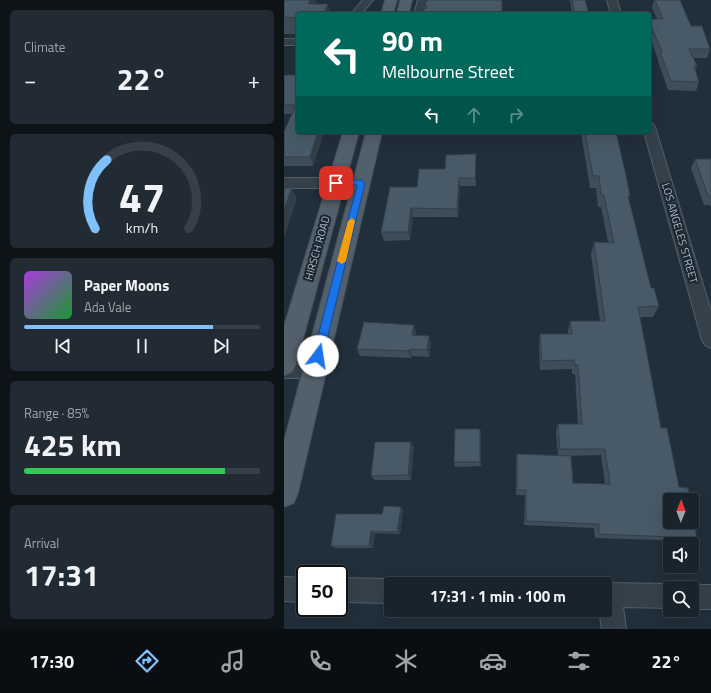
<!DOCTYPE html>
<meta charset="utf-8">
<style>
:root{--surface:#19232c;--page:#222b34;--text:#f1f3f6;--muted:#9fa4a9;--line:#374048;--accent:#7fc1fd}
body{margin:0;font-family:"Titillium Web",sans-serif;background:var(--page);color:var(--text);height:100vh;display:flex;flex-direction:column;font-size:15px;white-space:nowrap}
*{box-sizing:border-box;margin:0}
p{font-size:13px;color:var(--muted)}
.icon{flex:none;width:22px;height:22px;fill:none;stroke:currentColor;stroke-width:2;stroke-linecap:round;stroke-linejoin:round}
.map{position:relative;flex:1;overflow:hidden}
.drawer{display:flex;flex-direction:column;gap:10px;padding:10px;background:#0e1318;width:284px}
.drawer>*{flex:none}
.top-card{position:absolute;left:12px;top:12px;width:355px;height:122px;border-radius:4px;box-shadow:0 4px 16px #0002,0 0 0 1px var(--line);background:#00695c;color:#fff;overflow:hidden}
.needle{width:26px;rotate:1deg}
.tools{position:absolute;left:379px;top:493px;display:grid;gap:8px}
.tools a{display:grid;place-items:center;width:36px;height:36px;border-radius:4px;background:var(--surface);box-shadow:0 4px 16px #0002,0 0 0 1px var(--line);font-size:20px}
.speed{position:absolute;left:12px;top:565px;display:flex;gap:8px;font-size:20px;font-weight:700;text-align:center}
.speed>*{display:grid;place-content:center;width:52px;height:52px;border-radius:50%;background:var(--surface);box-shadow:0 4px 16px #0002,0 0 0 1px var(--line);line-height:1}
.speed .limit{border:2px solid #111;border-radius:6px;background:#fff;color:#111}
.pin{position:absolute;display:grid;place-items:center;width:34px;height:34px;color:#fff;margin:-17px;border-radius:8px;box-shadow:0 2px 6px #0006}
.me{position:absolute;width:44px;margin:-22px;rotate:14deg;stroke-linejoin:round;filter:drop-shadow(0 0 3px #0008)}
.turn{display:flex;align-items:center;gap:14px;height:84px;padding:0 20px;font-size:18px}
.turn .icon{width:52px;height:52px;stroke-width:2.5}
.turn b{display:block;font-size:28px;line-height:34px}
.lanes{display:flex;align-items:center;height:38px;padding:0 20px;background:#0003;justify-content:center;gap:20px;direction:ltr}
.lanes .off{opacity:.35}
.big{font-size:30px;font-weight:700;line-height:1.1}
.drawer .card{flex:1;display:flex;flex-direction:column;justify-content:center;gap:6px;min-width:0;padding:0 14px;border-radius:6px;background:var(--page)}
.drawer .dial{align-items:center;gap:0}
.dial svg{height:104px;overflow:visible;fill:none;stroke:var(--line);stroke-width:7;stroke-linecap:round;text-anchor:middle}
.dial text{fill:var(--text);stroke:none}
.song{display:flex;align-items:center;gap:12px}
.cover{width:48px;height:48px;border-radius:6px;background:linear-gradient(135deg,hsl(280 70% 55%),hsl(130 70% 35%))}
.played{height:4px;border-radius:2px;background:linear-gradient(90deg,var(--accent) 80%,var(--line) 80%)}
.keys{display:flex;justify-content:space-around;direction:ltr}
.heat{display:flex;justify-content:space-between;align-items:center;font-size:22px;direction:ltr}
.charge{height:6px;border-radius:3px;background:linear-gradient(90deg,#34c759 85%,var(--line) 0)}
.trip{position:absolute;left:100px;top:577px;width:228px;height:40px;border-radius:4px;background:var(--surface);box-shadow:0 4px 16px #0002,0 0 0 1px var(--line);font-weight:700;line-height:40px;text-align:center}
.menu{display:flex;height:64px;justify-content:space-around;align-items:center;background:#0a0e12;color:var(--muted)}
.menu .icon{width:28px;height:28px}
.menu .on{color:var(--accent)}
.menu b{font-size:18px;color:var(--text)}
main{display:flex;flex:1;min-height:0}
.map>svg:first-child{display:block}
.lines{fill:none;stroke-linecap:round;stroke-linejoin:round}
.minor-casing{stroke:#525f69;stroke-width:2}
.major-casing{stroke:#3e4a54;stroke-width:2}
.minor{fill:#34414b;fill-rule:evenodd}
.major{fill:#52606b;fill-rule:evenodd}
.wall{fill:#3e4d59;fill-rule:evenodd}
.shaded-wall{fill:#323f48}
.building{fill:#485a67;stroke:#323f48}
.route{fill:#1a73e8;stroke:#114b97}
.slow{fill:#f59e0b}
.labels{text-anchor:middle;stroke-width:4;stroke-linejoin:round;paint-order:stroke}
.street-label{font-size:11px;fill:#afbcc7;stroke:#1a2630}
</style>
<main>
<section class="drawer">
<div class="card"><p>Climate</p>
<div class="heat"><a>−</a><b class="big">22°</b><a>+</a></div>
</div>
<div class="card dial"><svg viewBox="0 0 100 80">
<path d="M14 69A42 42 0 1 1 86 69"/>
<path d="M14 69A42 42 0 0 1 23 16" stroke="#7fc1fd"/>
<text x="50" y="56" font-size="32" font-weight="700">47</text>
<text x="50" y="72" font-size="11">km/h</text>
</svg></div>
<div class="card">
<div class="song"><i class="cover"></i><div><b>Paper Moons</b><p>Ada Vale</p></div></div>
<div class="played"></div>
<div class="keys"><svg class="icon" aria-label="previous" viewBox="0 0 24 24"><path d="M18 5L8 12l10 7zM5 5v14"/></svg><svg class="icon" aria-label="pause" viewBox="0 0 24 24"><path d="M8 5v14M16 5v14"/></svg><svg class="icon" aria-label="next" viewBox="0 0 24 24"><path d="M6 5l10 7-10 7zM19 5v14"/></svg></div>
</div>
<div class="card"><p>Range · 85%</p><b class="big">425 km</b><div class="charge"></div></div>
<div class="card"><p>Arrival</p><b class="big">17:31</b></div>
</section>
<div class="map">
<svg width="427" height="629" viewBox="0 0 427 629">
<rect width="100%" height="100%" fill="#212f3b"/>
<g class="lines">
<g class="minor-casing">
<path id="minor" d="M79,0H89L77,14H67Z
M134,0H144L140,12L143,14H130Z
M323,0H333L337,14H327Z
M0,39H14V45H0Z
M365,123L369,124L371,127L427,311V348L421,345L418,340L360,132H365Z
M0,178H77L82,180L84,183L82,186L77,188H0Z
M0,362H31L37,364L40,370L37,376L31,378H0Z
M0,577L21,578V602L0,601Z
M55,578L107,579L116,584H107V603L55,602Z
M325,583L386,584L395,588H386V608L339,607L342,629H318L315,610H321V584H319Z
M408,585H427V609H408V588H401Z"/>
</g>
<g class="major-casing">
<path id="major" d="M101,0H113L109,14H97Z
M116,0H128L125,14H113Z
M59,132H75L12,365L8,372L0,376V326Z
M82,132H98L14,493L10,503L0,507V441Z"/>
</g>
<use href="#minor" class="minor"/>
<use href="#major" class="major"/>
</g>
<path class="wall" d="M0,0H31L32,4L14,14V34H0Z
M286,0H301L305,14H288Z
M370,0H396L407,26L426,49L423,58H409L413,66L411,71L415,82L412,91L384,90L374,61V59L365,35V19H373L368,8Z
M0,75L40,132L29,166H0V131L8,114H0Z
M123,132H150V134H123Z
M297,132H332L346,196L345,199L367,288L375,306L369,317H356L377,428L395,487L413,538L404,541L311,538L310,528L240,525L241,495H232V460L233,454L274,456L272,431L274,424H294L291,374H288V369L256,370L255,344L256,334H284V331L286,321H316L307,254L310,242H324L317,207H314L312,188H306ZM317,455L321,484L289,483L279,456Z
M192,154V186H176L174,217H129L126,240L100,241L97,232L133,187Z
M411,159H427V208L426,205H420L407,168Z
M132,332V335L147,343L145,357L128,356L127,358L76,356L73,349Z
M196,429L197,466L171,467L170,462Z
M130,447L127,480H91L87,476Z
M117,507L119,510L116,534L91,533L89,548H52L47,546L98,514Z"/>
<path class="shaded-wall" d="M26,0H31L34,9L24,4Z
M44,4L46,14H39Z
M34,132H40L29,166L26,157Z
M192,154V186L191,178Z
M175,178L176,186L174,217L173,209Z
M8,188L13,199L0,238V210Z
M127,208L129,217L126,240L124,232Z
M130,325L132,332L130,342L128,335Z
M145,336L147,343L145,357L143,350Z
M126,349L128,356L127,358L125,351Z
M196,429L197,434V466L196,462Z
M127,442L130,447L127,480L124,475Z
M117,507L119,510L116,534L113,532Z
M87,531L91,533L89,548L85,546Z"/>
<path class="building" d="M0,0H26L24,4H44L39,14H14V18L0,17Z
M143,0H218V14H139L140,9L143,8L141,5Z
M288,0H301L305,14H291Z
M371,0H396L407,26H418L426,49H405L413,66H410L415,82L387,81L376,52H378L365,21V19H379Z
M0,75H14V132H34L26,157H0V131L12,105H0Z
M301,132H332L342,175L346,196H344L367,288H370L375,306L354,307L377,428H383L395,487L404,488L406,500H386V522H408V512L413,538L315,534V524L242,521V490H233V454L287,456L289,483L326,484L321,449H276L274,424H298L294,365H291L290,360L258,361L256,334H288L286,321H321L310,242L330,243L320,195H317L315,176H309Z
M192,154L191,178H175L173,209L127,208L124,232H97L106,187H133L135,169H161L162,155Z
M411,159H427V196H424Z
M0,188H8L0,210Z
M80,322L130,325L128,335L145,336L143,350L126,349L125,351L73,349Z
M171,429H196V462H170Z
M91,442H127L124,475L87,476Z
M100,506L117,507L113,532L87,531L85,546H47L52,514H98Z"/>
<path class="route" d="M52,180H77L81,183L39,356L38,359L34,360L31,359L29,356L73,185L49,184L48,183Z"/>
<path class="slow" d="M68,218L71,221L62,261L58,264L53,261L64,221Z"/>
<g class="labels">
<g class="street-label">
<text transform="translate(396 233) rotate(74)" y="4">LOS ANGELES STREET</text>
<text transform="translate(33 248) rotate(-74)" y="4">HIRSCH ROAD</text>
</g>
</g>
</svg>
<div class="tools">
<a><svg class="needle" viewBox="-14 -14 28 28"><path d="M0-13l5 13h-10z" fill="#e53935"/><path d="M0 13l5-13h-10z" fill="#9fa4a9"/></svg></a>
<a><svg class="icon" aria-label="sound" viewBox="0 0 24 24"><path d="M4 9h4l5-4v14l-5-4H4zM17 9q2 3 0 6"/></svg></a>
<a><svg class="icon" aria-label="search" viewBox="0 0 24 24"><circle cx="10" cy="10" r="6"/><path d="M15 15l6 6"/></svg></a>
</div>
<div class="speed"><div class="limit">50</div></div>
<div class="pin" style="left:52px;top:183px;background:#d93025"><svg class="icon" aria-label="arrive" viewBox="0 0 24 24"><path d="M6 21V4h12l-3 4 3 4H6"/></svg></div>
<svg class="me" style="left:34px;top:356px" viewBox="-20 -20 40 40"><circle r="19" fill="#fff"/><path d="M0-13L10 11 0 6-10 11z" fill="#1a73e8"/></svg>
<div class="trip">17:31 · 1 min · 100 m</div>
<div class="top-card">
<div class="turn"><svg class="icon" aria-label="left" viewBox="0 0 24 24"><path d="M17 20v-9H6M10 6l-5 5 5 5"/></svg><div><b>90 m</b>Melbourne Street</div></div>
<div class="lanes"><svg class="icon" aria-label="left" viewBox="0 0 24 24"><path d="M17 20v-9H6M10 6l-5 5 5 5"/></svg><svg class="icon off" aria-label="ahead" viewBox="0 0 24 24"><path d="M12 20V5M6 11l6-6 6 6"/></svg><svg class="icon off" aria-label="right" viewBox="0 0 24 24"><path d="M7 20v-9h11M14 6l5 5-5 5"/></svg></div>
</div>
</div>
</main>
<nav class="menu">
<b>17:30</b>
<svg class="icon on" aria-label="directions" viewBox="0 0 24 24"><path d="M12 3l9 9-9 9-9-9zM9 14v-3h6M13 9l2 2-2 2"/></svg>
<svg class="icon" aria-label="music" viewBox="0 0 24 24"><path d="M9 18V5l10-2v13"/><circle cx="6" cy="18" r="3"/><circle cx="16" cy="16" r="3"/></svg>
<svg class="icon" aria-label="phone" viewBox="0 0 24 24"><path d="M5 4h4l2 5-3 2q2 4 5 5l2-3 5 2v4C11 20 4 13 5 4z"/></svg>
<svg class="icon" aria-label="climate" viewBox="0 0 24 24"><path d="M12 3v18M4 7l16 10M4 17L20 7"/></svg>
<svg class="icon" aria-label="car" viewBox="0 0 24 24"><path d="M5 17H2v-5l4-1 3-4h7l3 4 3 1v5h-3M9 17h6M6 11h13"/><circle cx="7" cy="17" r="2"/><circle cx="17" cy="17" r="2"/></svg>
<svg class="icon" aria-label="filters" viewBox="0 0 24 24"><path d="M4 7h16M4 17h16"/><circle cx="9" cy="7" r="2"/><circle cx="15" cy="17" r="2"/></svg>
<b>22°</b>
</nav>
